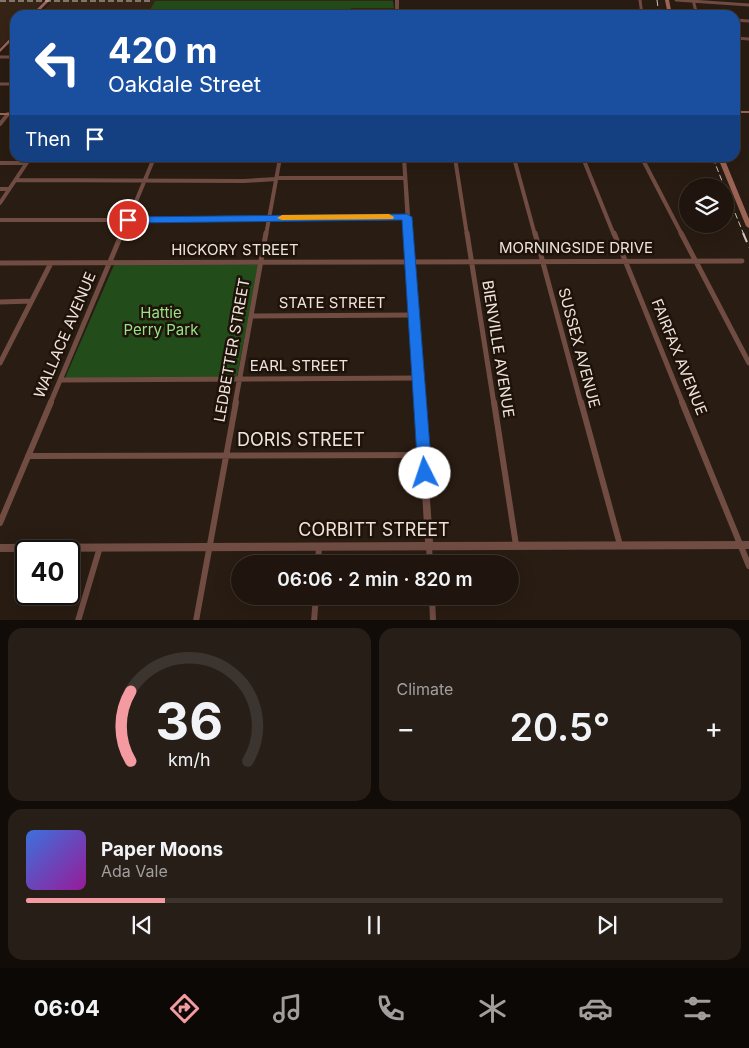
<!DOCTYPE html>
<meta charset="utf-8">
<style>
:root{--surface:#1f150e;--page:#271e17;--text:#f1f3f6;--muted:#a19f9e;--line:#3c342e;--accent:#f49aa1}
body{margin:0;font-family:Inter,sans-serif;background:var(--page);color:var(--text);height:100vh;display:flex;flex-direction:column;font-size:19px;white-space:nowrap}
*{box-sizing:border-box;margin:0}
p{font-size:16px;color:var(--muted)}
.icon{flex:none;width:28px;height:28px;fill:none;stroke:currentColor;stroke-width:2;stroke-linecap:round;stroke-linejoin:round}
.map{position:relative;height:620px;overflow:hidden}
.details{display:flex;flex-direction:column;gap:8px;padding:8px;background:#110c08;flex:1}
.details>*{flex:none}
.guide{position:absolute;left:10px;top:10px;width:730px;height:152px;border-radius:15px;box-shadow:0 5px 20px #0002,0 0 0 1px var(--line);background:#1a4fa0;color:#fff;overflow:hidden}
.buttons{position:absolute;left:679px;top:178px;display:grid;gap:10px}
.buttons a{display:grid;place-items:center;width:55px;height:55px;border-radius:50%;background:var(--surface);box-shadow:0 5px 20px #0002,0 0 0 1px var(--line);font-size:25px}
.speed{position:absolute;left:15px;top:540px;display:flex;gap:10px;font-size:25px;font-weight:700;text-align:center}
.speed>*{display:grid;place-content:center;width:65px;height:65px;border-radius:50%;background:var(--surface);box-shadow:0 5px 20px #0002,0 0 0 1px var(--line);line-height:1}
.speed .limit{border:2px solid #111;border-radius:8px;background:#fff;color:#111}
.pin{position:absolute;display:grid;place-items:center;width:42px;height:42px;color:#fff;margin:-21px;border:2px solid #fff;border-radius:50%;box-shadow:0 1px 5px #0007}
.me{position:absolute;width:55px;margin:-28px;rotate:356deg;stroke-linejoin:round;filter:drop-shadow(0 0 4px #0008)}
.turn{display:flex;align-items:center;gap:18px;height:105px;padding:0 15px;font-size:22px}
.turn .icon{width:65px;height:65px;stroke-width:2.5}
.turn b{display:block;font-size:35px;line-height:42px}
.then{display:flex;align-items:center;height:48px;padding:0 15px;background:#0003;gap:10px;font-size:19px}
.big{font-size:38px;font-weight:600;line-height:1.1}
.details .card{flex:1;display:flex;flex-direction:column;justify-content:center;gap:8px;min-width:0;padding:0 18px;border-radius:15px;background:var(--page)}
.details .dial{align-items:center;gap:0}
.dial svg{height:130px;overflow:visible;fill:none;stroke:var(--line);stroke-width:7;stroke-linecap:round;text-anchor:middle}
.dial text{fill:var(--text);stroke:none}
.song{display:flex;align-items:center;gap:15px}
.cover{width:60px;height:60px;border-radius:8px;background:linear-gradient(135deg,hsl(220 70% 55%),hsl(300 70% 35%))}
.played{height:5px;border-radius:2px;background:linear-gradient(90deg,var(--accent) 20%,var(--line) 20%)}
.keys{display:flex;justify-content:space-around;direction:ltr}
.heat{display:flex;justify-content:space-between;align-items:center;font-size:28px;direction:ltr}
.details .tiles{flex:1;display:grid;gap:8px;grid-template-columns:1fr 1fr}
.card:last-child{grid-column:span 2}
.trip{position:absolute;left:231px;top:555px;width:288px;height:50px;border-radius:25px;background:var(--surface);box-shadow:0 5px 20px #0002,0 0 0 1px var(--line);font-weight:600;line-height:50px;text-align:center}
.tab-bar{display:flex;height:80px;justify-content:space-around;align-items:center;background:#0c0806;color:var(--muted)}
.tab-bar .icon{width:35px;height:35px}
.tab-bar .on{color:var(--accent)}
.tab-bar b{font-size:22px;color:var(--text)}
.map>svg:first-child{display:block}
.built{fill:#362416}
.green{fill:#224c19}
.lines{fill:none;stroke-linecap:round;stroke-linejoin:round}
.minor-far3{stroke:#704c43;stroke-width:3}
.minor-far2{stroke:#704c43;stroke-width:4}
.minor-far1{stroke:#704c43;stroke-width:5}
.minor{stroke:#704c43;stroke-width:6}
.tertiary{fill:#704c43;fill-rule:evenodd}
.secondary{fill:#9e6556;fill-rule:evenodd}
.rail-far1{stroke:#d0c7c0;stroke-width:1;stroke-dasharray:6 3;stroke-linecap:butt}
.rail{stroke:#d0c7c0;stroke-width:2;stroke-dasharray:10 5;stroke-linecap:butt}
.route{fill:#1a73e8;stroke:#114b97}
.slow{fill:#f59e0b}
.labels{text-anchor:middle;stroke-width:5;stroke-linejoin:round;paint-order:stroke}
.street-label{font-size:15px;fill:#ece3dd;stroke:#1f1209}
.park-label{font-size:15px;fill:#97e387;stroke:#1f1209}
.near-street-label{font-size:18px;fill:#ece3dd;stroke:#1f1209}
</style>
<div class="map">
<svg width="749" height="621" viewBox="0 0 749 621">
<rect width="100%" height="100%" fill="#291c12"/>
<path class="built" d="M0,0H44L31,15H15V32L0,48Z
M53,0H393V1H156L147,15H39Z
M351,8H394V15H351Z"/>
<path class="green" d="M155,1H393L394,8H351V15H147Z
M114,265H258L237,377L65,378Z"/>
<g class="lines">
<path class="minor-far3" d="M640,0L642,15
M676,0L749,5
M693,0L697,15
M735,20L749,21
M735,38L749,39
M0,57H15
M0,84H15"/>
<path class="minor-far2" d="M0,124L8,114
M455,158L467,235
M514,158L535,235
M583,158L614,235
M642,158L682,235
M0,163H26
M276,178H405
M16,180L244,181L276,179
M0,189H9
M0,203L30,158
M0,220H250L287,217H407
M122,235L154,158
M266,235L280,158"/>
<path class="minor-far1" d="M467,233L494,404
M535,233L581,404
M614,233L683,404
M681,233L749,363
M0,263L742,261
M0,302L32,301
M251,316L413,315
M0,363L51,263
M60,380L418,378
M50,404L122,233
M235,404L266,233"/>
<path class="minor" d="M494,402L516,545
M581,402L620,545
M682,402L749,566
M28,456L424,455
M0,523L51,402
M429,546L430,564
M318,564L319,546
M432,596L433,621
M78,621L100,547
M196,621L236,402
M314,621L316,596"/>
<path class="tertiary" d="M395,0H399V15H395Z
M402,158H406L433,542L749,541V549L0,552V544L425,542Z"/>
<path class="secondary" d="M46,0H50L35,15H31Z
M665,0H669L672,15H668Z
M14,34H15V37L0,52V49Z
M735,111H749V113H735Z
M0,113H15V115H0Z
M718,158H724L749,219V228L746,226Z"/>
<path class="rail-far1" d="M657,0L659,15
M0,1H151
M713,158L724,186
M725,188L744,235"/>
<path class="rail" d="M743,233L749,247"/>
</g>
<path class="route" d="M407,214L412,217L432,473L430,477L425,479L420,477L418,473L402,220L128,223L123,220L128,217Z"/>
<path class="slow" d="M389,214L394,217L393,219L282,220L277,218L282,215Z"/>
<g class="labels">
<g class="street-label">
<text x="576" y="253">MORNINGSIDE DRIVE</text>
<text x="235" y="255">HICKORY STREET</text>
<text x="332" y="308">STATE STREET</text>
<text transform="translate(65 335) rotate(-67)" y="5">WALLACE AVENUE</text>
<text transform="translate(579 348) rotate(75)" y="5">SUSSEX AVENUE</text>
<text transform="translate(498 349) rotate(81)" y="5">BIENVILLE AVENUE</text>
<text transform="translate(232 350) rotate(-80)" y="5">LEDBETTER STREET</text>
<text transform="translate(679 357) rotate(68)" y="5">FAIRFAX AVENUE</text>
<text x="299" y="371">EARL STREET</text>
</g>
<g class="park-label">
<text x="161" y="318">Hattie<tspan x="161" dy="17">Perry Park</tspan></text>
</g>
<g class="near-street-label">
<text x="301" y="446">DORIS STREET</text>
<text x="374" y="536">CORBITT STREET</text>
</g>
</g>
</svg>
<div class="buttons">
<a><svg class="icon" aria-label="layers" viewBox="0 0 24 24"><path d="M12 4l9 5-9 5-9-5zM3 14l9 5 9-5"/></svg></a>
</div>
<div class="speed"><div class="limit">40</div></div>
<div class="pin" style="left:128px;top:220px;background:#d93025"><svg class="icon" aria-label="arrive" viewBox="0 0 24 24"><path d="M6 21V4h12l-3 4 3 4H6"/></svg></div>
<svg class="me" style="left:425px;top:473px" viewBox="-20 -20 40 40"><circle r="19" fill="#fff"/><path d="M0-13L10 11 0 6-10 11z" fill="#1a73e8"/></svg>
<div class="trip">06:06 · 2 min · 820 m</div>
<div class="guide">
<div class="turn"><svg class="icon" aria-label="left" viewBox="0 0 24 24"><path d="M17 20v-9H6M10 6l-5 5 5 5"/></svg><div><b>420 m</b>Oakdale Street</div></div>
<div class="then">Then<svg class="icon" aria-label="arrive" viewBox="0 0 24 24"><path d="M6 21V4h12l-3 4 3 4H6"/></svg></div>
</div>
</div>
<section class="details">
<div class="tiles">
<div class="card dial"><svg viewBox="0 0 100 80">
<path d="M14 69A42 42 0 1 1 86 69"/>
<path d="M14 69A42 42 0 0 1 14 26" stroke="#f49aa1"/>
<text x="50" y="56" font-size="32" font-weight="700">36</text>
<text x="50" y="72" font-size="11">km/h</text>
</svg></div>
<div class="card"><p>Climate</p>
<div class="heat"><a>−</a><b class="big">20.5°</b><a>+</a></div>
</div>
<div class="card">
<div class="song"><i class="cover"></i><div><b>Paper Moons</b><p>Ada Vale</p></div></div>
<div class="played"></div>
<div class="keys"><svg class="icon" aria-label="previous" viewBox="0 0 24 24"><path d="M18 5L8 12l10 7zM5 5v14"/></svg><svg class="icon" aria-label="pause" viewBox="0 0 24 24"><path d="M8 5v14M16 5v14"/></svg><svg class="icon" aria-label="next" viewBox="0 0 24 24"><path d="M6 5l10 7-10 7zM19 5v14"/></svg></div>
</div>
</div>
</section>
<nav class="tab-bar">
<b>06:04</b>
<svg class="icon on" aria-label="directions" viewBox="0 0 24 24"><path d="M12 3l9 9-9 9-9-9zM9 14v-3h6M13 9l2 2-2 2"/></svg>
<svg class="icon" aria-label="music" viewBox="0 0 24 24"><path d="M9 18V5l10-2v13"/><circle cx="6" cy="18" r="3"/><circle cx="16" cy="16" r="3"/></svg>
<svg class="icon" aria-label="phone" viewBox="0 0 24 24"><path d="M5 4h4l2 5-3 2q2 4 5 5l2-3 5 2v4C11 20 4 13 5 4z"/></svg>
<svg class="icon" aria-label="climate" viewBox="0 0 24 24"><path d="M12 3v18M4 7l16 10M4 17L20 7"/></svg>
<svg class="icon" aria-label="car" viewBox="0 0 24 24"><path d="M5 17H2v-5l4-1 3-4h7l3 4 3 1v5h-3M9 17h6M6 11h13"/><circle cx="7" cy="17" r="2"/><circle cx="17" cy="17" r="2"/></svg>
<svg class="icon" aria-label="filters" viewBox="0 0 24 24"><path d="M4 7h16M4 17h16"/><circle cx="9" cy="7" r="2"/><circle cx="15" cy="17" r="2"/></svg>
</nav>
